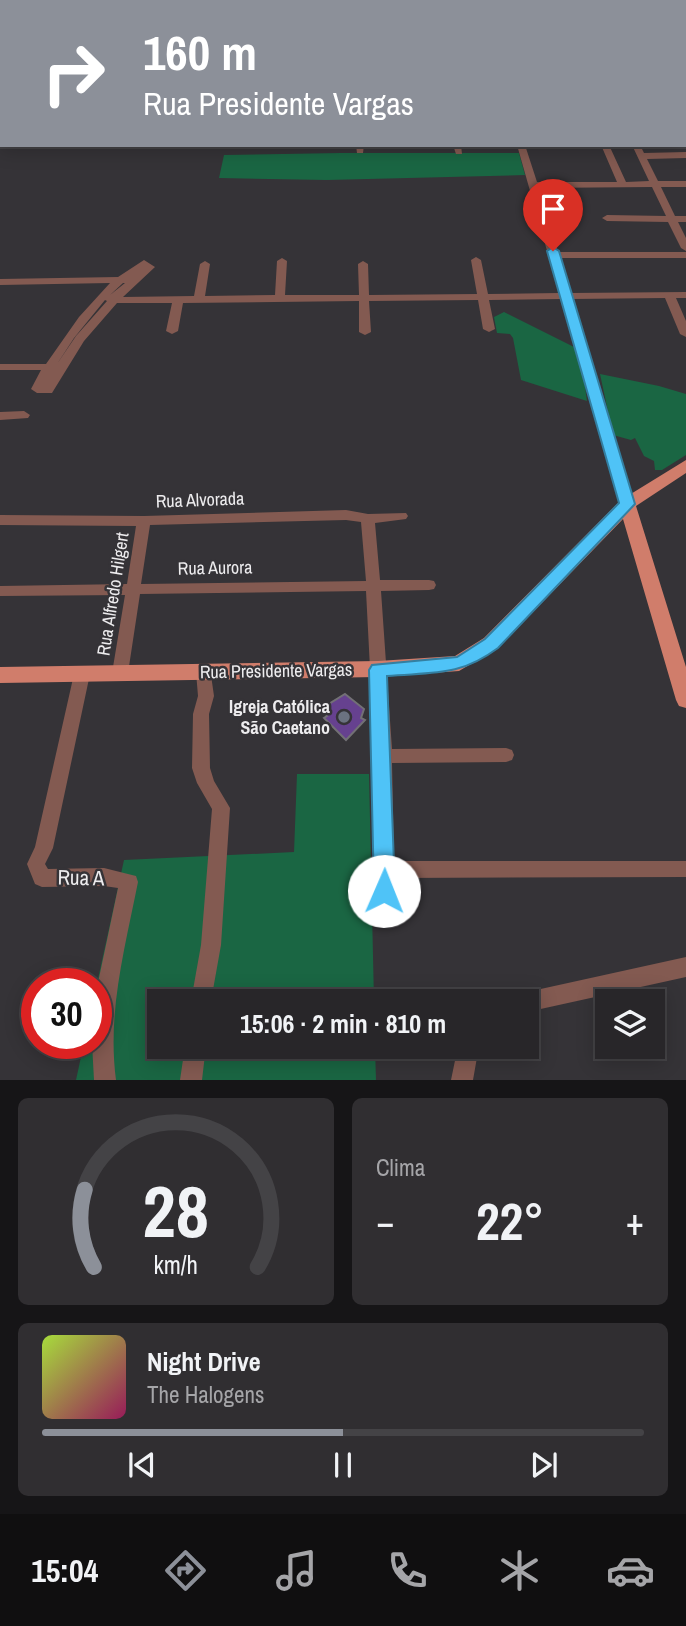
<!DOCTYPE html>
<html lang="pt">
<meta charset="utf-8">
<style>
:root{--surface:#282629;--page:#302e31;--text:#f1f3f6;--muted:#a5a5a8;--line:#444346;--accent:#8c9099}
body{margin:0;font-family:"Archivo Narrow",sans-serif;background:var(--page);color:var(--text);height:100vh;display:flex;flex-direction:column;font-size:26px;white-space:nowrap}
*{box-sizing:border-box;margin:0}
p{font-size:23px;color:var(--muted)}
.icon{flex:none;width:38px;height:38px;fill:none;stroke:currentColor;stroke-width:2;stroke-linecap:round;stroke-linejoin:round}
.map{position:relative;height:1080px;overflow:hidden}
.drawer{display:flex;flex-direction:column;gap:18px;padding:18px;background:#161517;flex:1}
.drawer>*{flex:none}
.hud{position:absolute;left:0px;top:0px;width:686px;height:147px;box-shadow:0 4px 18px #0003,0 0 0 2px var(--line);background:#8c9099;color:#fff;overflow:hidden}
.controls{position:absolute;left:595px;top:989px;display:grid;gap:14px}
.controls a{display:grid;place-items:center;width:70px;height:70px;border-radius:0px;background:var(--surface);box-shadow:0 4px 18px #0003,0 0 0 2px var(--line);font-size:35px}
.speed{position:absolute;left:21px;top:968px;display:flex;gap:14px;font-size:35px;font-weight:700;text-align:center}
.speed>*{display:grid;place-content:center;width:91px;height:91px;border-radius:50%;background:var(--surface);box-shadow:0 4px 18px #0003,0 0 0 2px var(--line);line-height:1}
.speed .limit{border:10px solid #d22;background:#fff;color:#111}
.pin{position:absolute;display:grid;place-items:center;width:60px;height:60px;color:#fff;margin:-72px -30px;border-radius:50% 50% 50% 0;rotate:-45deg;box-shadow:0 0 7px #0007}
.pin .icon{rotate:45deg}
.me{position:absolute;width:77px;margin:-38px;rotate:1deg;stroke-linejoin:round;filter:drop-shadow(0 0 5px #0008)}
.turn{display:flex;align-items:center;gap:24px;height:147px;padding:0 28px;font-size:32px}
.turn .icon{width:91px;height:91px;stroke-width:2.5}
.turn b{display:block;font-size:49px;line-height:60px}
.big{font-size:52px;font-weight:800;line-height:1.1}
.drawer .tile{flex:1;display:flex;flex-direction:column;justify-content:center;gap:10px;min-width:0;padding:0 24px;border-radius:10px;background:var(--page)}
.drawer .dial{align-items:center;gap:0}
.dial svg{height:182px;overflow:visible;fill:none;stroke:var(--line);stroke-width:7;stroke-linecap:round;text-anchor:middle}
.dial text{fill:var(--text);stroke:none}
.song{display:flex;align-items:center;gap:21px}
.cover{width:84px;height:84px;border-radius:10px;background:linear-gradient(135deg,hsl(80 70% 55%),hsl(330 70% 35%))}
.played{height:7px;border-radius:4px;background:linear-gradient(90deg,var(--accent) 50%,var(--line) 50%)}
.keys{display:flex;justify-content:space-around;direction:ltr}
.heat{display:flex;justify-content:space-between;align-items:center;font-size:38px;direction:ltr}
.drawer .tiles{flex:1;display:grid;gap:18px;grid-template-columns:1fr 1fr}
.tile:last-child{grid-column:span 2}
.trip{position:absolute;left:147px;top:989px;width:392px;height:70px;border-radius:0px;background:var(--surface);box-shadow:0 4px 18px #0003,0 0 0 2px var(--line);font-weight:800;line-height:70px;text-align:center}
.menu{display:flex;height:112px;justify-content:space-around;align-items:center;background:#100f10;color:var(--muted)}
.menu .icon{width:49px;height:49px}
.menu .selected{color:var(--accent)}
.menu b{font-size:32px;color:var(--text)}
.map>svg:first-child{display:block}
.green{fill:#1a6643}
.building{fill:#66418f;stroke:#727075;stroke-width:2}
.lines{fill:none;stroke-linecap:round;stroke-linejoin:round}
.minor{fill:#835a51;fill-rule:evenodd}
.major{fill:#d07d6b;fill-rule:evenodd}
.route{fill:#4fc3f7;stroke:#337fa1;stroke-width:2}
.worship-dot{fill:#6b7280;stroke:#353337;stroke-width:2.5}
.labels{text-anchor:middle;stroke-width:5;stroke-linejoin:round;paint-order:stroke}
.street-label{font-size:18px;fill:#edecee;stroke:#353337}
.poi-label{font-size:18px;font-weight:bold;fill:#edecee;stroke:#353337;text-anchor:end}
.near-street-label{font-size:21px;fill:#edecee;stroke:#353337}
</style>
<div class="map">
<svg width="686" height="1080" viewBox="0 0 686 1080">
<rect width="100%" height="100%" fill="#353337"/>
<path class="green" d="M341,153H519L525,175L327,180L219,178L224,155Z
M504,312L580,350L587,401L521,380L513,338L510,334L497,333L494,317Z
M600,374L659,386L686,394V455L662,470H655L654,461L644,456L635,438L631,440L613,435Z
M297,774H369L374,1001H159V1046L375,1047L376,1080H76L84,1043H96V988L124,860L294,852Z"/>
<path class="building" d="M345,694L364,709L361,718L365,720L346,740L324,718L327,716L324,712L327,710L324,707Z"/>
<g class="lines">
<path class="minor" d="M594,0H627L591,2Z
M684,125H686V131H684Z
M356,145H364L363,153H357Z
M453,145H461L462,154H456Z
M517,145H525L537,182H617L601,145H609L626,182L649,181L632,145H640L644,153L686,152V158L647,159L658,181H686V187H661L675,216H686V222H678L686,238V251L681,248L668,222L607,221L602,218L607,215L666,216L652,187L538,188L558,252H686V258H559L570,293L686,292V298H676L686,321V337L680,334L665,298L572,299L634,504L632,507L627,509L620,504L561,299L489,300L495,329L489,332L483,329L478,300L369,301L371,332L365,335L359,332V301L183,303L178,331L172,334L166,331L172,303H117L84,341L52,393H37L31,389L41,370H0V364H46L79,317L110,283L0,285V279L118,277L144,260L155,267L123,297L194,296L200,264L205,261L210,264L205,296L275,295L277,261L282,258L287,261L285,295H359L358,264L363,261L368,264L369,295L477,294L471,260L476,257L481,260L488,294L559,293ZM123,283H125L110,295ZM105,300L107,301L76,336L57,364L74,338Z
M24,411L30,415L28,418L0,420V412Z
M346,510L368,514L406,513L408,516L406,519L375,523L380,580H429L434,581L436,585L434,589L429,590L381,591L392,749L506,748L512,750L514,755L512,760L506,762L392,763L394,861H686V877L393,878V913L390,919L383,922L376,919L373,913L375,765L366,591L140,594L128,673L126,677L120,679L114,677L112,673L125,595L0,596V586L127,584L136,526L0,525V515L144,516ZM346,520L361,522L366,581L141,584L150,525Z
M204,666L210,668L214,696L209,714L210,768L214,781L230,808L221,945L211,1001H191L201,945L212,809L197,783L192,768L193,714L198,696L196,672L198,668Z
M82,668L88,670L90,674L53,848L45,864L48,869L104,868L136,876L138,882C125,948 107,1012 116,1080H94L92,1043H96V992L118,888L104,886L42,887L35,884L27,864L35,847L74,674L76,670Z
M686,957V977L527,1012V1001H517L520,995L527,992Z
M185,1046H206L202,1080H180Z
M458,1046H479L473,1080H451Z"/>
<path class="major" d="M686,460V473L636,506L686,667V708L679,706L676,700L623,519L498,648L459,671L378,677L0,683V667L378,661L455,656L484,638L621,500Z"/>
</g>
<path class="route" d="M553,247L559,251L635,504L498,648C459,677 433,672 387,676L395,891L392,898L384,901L377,898L374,891L369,670L372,665L457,657L485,639L619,503L547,251Z"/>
<circle class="worship-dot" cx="344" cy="717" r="7"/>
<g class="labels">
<g class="street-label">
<text transform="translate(200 500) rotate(-2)" y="6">Rua Alvorada</text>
<text transform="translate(215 568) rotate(-1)" y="6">Rua Aurora</text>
<text transform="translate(113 594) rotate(-81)" y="6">Rua Alfredo Hilgert</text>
<text transform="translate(276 671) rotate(-1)" y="6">Rua Presidente Vargas</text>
</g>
<g class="poi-label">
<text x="330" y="713">Igreja Católica<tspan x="330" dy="21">São Caetano</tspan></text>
</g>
<g class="near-street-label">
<text transform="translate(81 878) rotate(1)" y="7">Rua A</text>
</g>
</g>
</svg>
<div class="controls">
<a><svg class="icon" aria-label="layers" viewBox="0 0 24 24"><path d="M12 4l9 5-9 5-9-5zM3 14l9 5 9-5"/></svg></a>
</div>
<div class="speed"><div class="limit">30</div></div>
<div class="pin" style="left:553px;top:251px;background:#d93025"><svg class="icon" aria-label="arrive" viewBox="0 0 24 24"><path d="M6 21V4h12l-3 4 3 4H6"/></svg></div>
<svg class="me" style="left:384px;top:891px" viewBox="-20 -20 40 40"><circle r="19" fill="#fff"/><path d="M0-13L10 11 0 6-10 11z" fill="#4fc3f7"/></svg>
<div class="trip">15:06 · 2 min · 810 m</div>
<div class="hud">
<div class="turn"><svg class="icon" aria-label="right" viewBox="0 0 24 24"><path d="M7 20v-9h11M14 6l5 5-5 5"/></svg><div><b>160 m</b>Rua Presidente Vargas</div></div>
</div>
</div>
<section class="drawer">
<div class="tiles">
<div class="tile dial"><svg viewBox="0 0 100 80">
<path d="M14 69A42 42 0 1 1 86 69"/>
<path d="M14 69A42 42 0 0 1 10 35" stroke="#8c9099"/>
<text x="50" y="56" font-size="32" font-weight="700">28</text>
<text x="50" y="72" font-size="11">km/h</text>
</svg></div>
<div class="tile"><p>Clima</p>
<div class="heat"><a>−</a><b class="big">22°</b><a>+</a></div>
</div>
<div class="tile">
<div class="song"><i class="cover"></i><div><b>Night Drive</b><p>The Halogens</p></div></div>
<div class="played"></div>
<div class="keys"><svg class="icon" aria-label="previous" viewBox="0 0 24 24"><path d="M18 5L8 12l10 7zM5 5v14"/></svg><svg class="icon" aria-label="pause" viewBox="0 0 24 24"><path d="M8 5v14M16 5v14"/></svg><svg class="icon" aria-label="next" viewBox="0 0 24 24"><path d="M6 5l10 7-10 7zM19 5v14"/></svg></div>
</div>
</div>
</section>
<nav class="menu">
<b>15:04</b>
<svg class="icon selected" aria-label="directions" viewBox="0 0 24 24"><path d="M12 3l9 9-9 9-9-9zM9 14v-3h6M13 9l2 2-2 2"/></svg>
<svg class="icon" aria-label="music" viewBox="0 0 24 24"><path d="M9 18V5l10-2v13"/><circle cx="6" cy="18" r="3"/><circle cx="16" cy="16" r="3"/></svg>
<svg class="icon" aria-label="phone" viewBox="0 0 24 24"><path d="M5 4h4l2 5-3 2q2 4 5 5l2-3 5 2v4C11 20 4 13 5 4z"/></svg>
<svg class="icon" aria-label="climate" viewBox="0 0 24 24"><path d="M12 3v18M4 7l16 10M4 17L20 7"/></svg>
<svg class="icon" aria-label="car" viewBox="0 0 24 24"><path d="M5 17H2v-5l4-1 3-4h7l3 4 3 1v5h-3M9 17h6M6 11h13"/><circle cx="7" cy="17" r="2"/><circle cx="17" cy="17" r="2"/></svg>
</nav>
